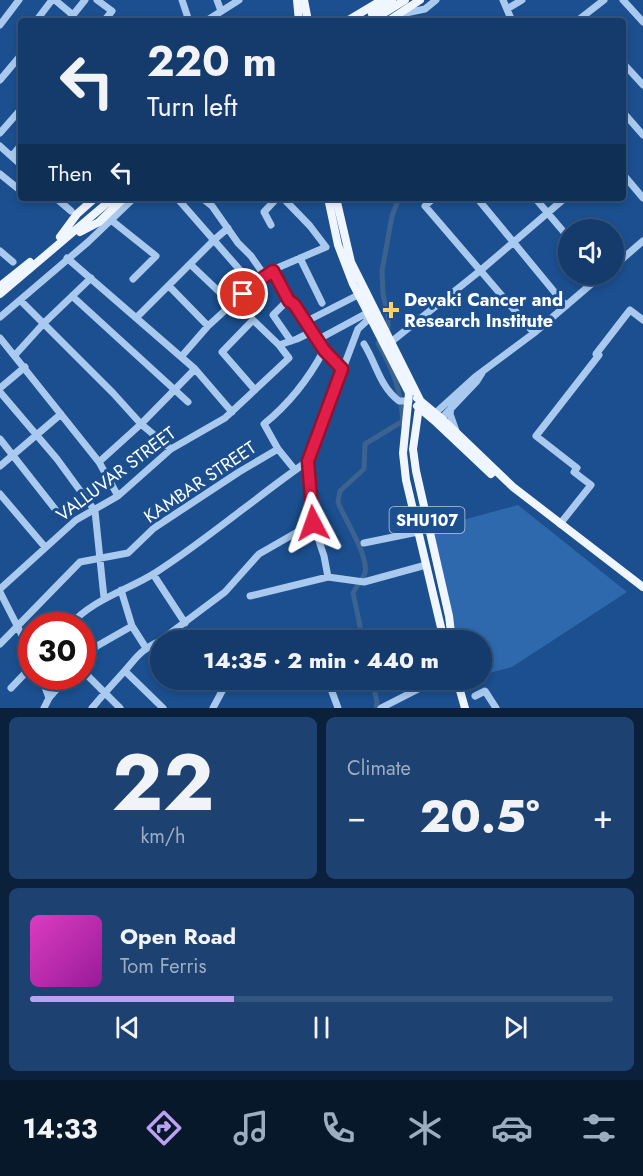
<!DOCTYPE html>
<meta charset="utf-8">
<style>
:root{--surface:#143b6b;--page:#1d4271;--text:#f1f3f6;--muted:#9dadc1;--line:#33557e;--accent:#bca0f2}
body{margin:0;font-family:Jost,sans-serif;background:var(--page);color:var(--text);height:100vh;display:flex;flex-direction:column;font-size:22px;white-space:nowrap}
*{box-sizing:border-box;margin:0}
p{font-size:20px;color:var(--muted)}
.icon{flex:none;width:33px;height:33px;fill:none;stroke:currentColor;stroke-width:2;stroke-linecap:round;stroke-linejoin:round}
.map{position:relative;height:708px;overflow:hidden}
.details{display:flex;flex-direction:column;gap:9px;padding:9px;background:#0b203b;flex:1}
.details>*{flex:none}
.top-card{position:absolute;left:18px;top:18px;width:608px;height:183px;border-radius:6px;box-shadow:0 3px 9px #0003,0 0 0 2px var(--line);background:#143b6b;color:var(--text);overflow:hidden}
.buttons{position:absolute;left:558px;top:219px;display:grid;gap:12px}
.buttons a{display:grid;place-items:center;width:66px;height:66px;border-radius:50%;background:var(--surface);box-shadow:0 3px 9px #0003,0 0 0 2px var(--line);font-size:30px}
.speed{position:absolute;left:18px;top:612px;display:flex;gap:12px;font-size:30px;font-weight:700;text-align:center}
.speed>*{display:grid;place-content:center;width:78px;height:78px;border-radius:50%;background:var(--surface);box-shadow:0 3px 9px #0003,0 0 0 2px var(--line);line-height:1}
.speed .limit{border:9px solid #d22;background:#fff;color:#111}
.pin{position:absolute;display:grid;place-items:center;width:51px;height:51px;color:#fff;margin:-26px;border:3px solid #fff;border-radius:50%;box-shadow:0 2px 6px #0007}
.me{position:absolute;width:66px;margin:-33px;rotate:356deg;stroke-linejoin:round;filter:drop-shadow(0 0 4px #0008)}
.turn{display:flex;align-items:center;gap:21px;height:126px;padding:0 30px;font-size:27px}
.turn .icon{width:78px;height:78px;stroke-width:2.5}
.turn b{display:block;font-size:42px;line-height:51px}
.then{display:flex;align-items:center;height:57px;padding:0 30px;background:#0003;gap:12px;font-size:22px}
.big{font-size:45px;font-weight:800;line-height:1.1}
.details .widget{flex:1;display:flex;flex-direction:column;justify-content:center;gap:9px;min-width:0;padding:0 21px;border-radius:9px;background:var(--page)}
.details .dial{align-items:center;gap:0}
.dial b{font-size:78px;line-height:1}
.song{display:flex;align-items:center;gap:18px}
.cover{width:72px;height:72px;border-radius:9px;background:linear-gradient(135deg,hsl(310 70% 55%),hsl(300 70% 35%))}
.played{height:6px;border-radius:3px;background:linear-gradient(90deg,var(--accent) 35%,var(--line) 35%)}
.keys{display:flex;justify-content:space-around;direction:ltr}
.heat{display:flex;justify-content:space-between;align-items:center;font-size:33px;direction:ltr}
.details .tiles{flex:1;display:grid;gap:9px;grid-template-columns:1fr 1fr}
.widget:last-child{grid-column:span 2}
.trip{position:absolute;left:150px;top:630px;width:342px;height:60px;border-radius:30px;background:var(--surface);box-shadow:0 3px 9px #0003,0 0 0 2px var(--line);font-weight:800;line-height:60px;text-align:center}
.dock{display:flex;height:96px;justify-content:space-around;align-items:center;background:#08182b;color:var(--muted)}
.dock .icon{width:42px;height:42px}
.dock .on{color:var(--accent)}
.dock b{font-size:27px;color:var(--text)}
.map>svg:first-child{display:block}
.green{fill:#2e69ad}
.lines{fill:none;stroke-linecap:round;stroke-linejoin:round}
.canal{stroke:#3c6290;stroke-width:5}
.minor{stroke:#a9c9ee;stroke-width:7}
.major{stroke:#f0f6ff;stroke-width:8}
.route-casing{stroke:#92132f;stroke-width:15}
.route{stroke:#e11d48;stroke-width:10}
.poi-dot{fill:#ffd166;stroke:#1b4f8f;stroke-width:2}
.labels{text-anchor:middle;stroke-width:6;stroke-linejoin:round;paint-order:stroke}
.shield{fill:#1b4f8f;stroke:#bbcadd;stroke-width:1.5}
.shield-label{font-size:16px;font-weight:bold;fill:#fff}
.poi-label{font-size:18px;font-weight:bold;fill:#fff;stroke:#1b4f8f;text-anchor:start}
.street-label{font-size:18px;fill:#fff;stroke:#1b4f8f}
</style>
<div class="map">
<svg width="643" height="708" viewBox="0 0 643 708">
<rect width="100%" height="100%" fill="#1b4f8f"/>
<path class="green" d="M518,505L627,592L512,667L482,675V640H458L433,528Z"/>
<g class="lines">
<path class="canal" d="M388,331V316L383,294L382,271L392,216L399,198
M363,640L353,593C356,587 363,579 365,573C369,555 344,519 338,502L340,491L364,469L365,444L403,421C400,387 394,372 378,343L382,338
M372,680L377,702L376,708"/>
<path class="minor" d="M55,0L73,15L68,21
M97,0L112,11L104,21
M182,0L189,21
M217,0L221,11
M503,0L512,21
M623,0L643,22
M507,9L522,0
M401,14L425,9L436,0
M73,15L85,0
M36,21L52,0
M206,21L239,0
M577,21L604,0
M0,25L19,0
M622,62L643,85
M0,80L21,55
M622,111L643,135
M0,133L21,109
M0,146L21,165
M12,156L21,145
M622,173L643,198
M0,174L21,191
M56,198L71,211
M177,198L253,285
M202,198L212,206L238,243L251,256L265,276
M434,198L425,206L534,333
M477,198L566,306
M535,198L568,237
M111,220L156,256L133,279
M271,225L264,212L277,198
M0,251L13,262
M67,258L195,369L232,412
M300,258L322,303
M191,265L232,304
M614,266L643,241
M273,271L289,301
M169,286L208,326L255,283L277,268L326,247L310,226L283,198
M72,296L188,402
M20,300L113,393L141,424L171,449
M0,317L88,242L134,198
M136,318L214,240L228,228
M305,322L358,295
M0,338L99,462L118,496
M317,340L367,313
M291,341L273,315L287,301L294,305L311,332
M391,342L481,270L565,198
M364,344C376,363 380,387 399,401H409
M279,345L297,339L311,332L330,358L342,369
M15,355L44,323L91,278
M181,357L208,326
M0,388L25,367
M0,392L57,459L95,511L104,598
M451,408L450,414L456,431
M432,416L475,377L534,333L603,274
M440,420L477,381L482,373
M0,439L55,509
M99,462L141,424L195,369
M0,466L61,414
M295,470L278,449L264,424C290,403 308,380 324,350
M0,494L45,547
M560,524L591,485L574,472L577,468L536,436L599,355L596,354L630,310L643,320
M364,543L418,532
M153,574L185,623
M328,577L324,556L313,523L308,461L358,329L370,318
M0,589L76,520L118,496L171,449L225,418L289,358L279,345L253,320L222,352L255,390
M0,592L32,655
M250,596L328,577L364,582L426,565
M69,626C93,599 126,591 155,573C208,539 256,497 308,461
M132,626L146,648
M161,640L225,592L259,554L313,523
M0,644L80,562L128,553L154,528L239,472L278,449
M82,660L97,646L132,626L121,590
M82,670L120,708
M125,671L163,708
M41,676L49,698
M316,680L331,689L338,708
M11,688L32,666
M475,696L485,691L496,708
M44,708L49,698L68,676
M92,708C101,697 111,686 121,675C137,658 137,652 160,641
M213,708L228,680
M381,708L436,680"/>
<path class="major" d="M297,0L299,21
M304,0L308,21
M372,14L392,0
M347,21L382,0
M371,21L405,0
M388,21L420,0
M328,198L338,245L353,284L409,393L403,453L406,480L444,640
M336,198L351,262L420,400L413,449L416,471L449,616L452,640
M80,232L99,222L124,198
M60,237L77,214L95,198
M0,286L30,262
M0,294L113,198
M417,398L441,418L513,487L643,587
M417,406L437,423L491,474
M457,680L465,708"/>
</g>
<g class="lines">
<g class="route-casing">
<path id="route" d="M243,294L255,283L273,271L289,301L294,304L324,350L342,369L308,461L313,523"/>
</g>
<use href="#route" class="route"/>
</g>
<path class="poi-dot" d="M388 301h6v6h6v6h-6v6h-6v-6h-6v-6h6z"/>
<g class="labels">
<rect class="shield" x="389.5" y="507" width="75" height="26" rx="4.5"/>
<g class="shield-label">
<text x="427" y="526">SHU107</text>
</g>
<g class="poi-label">
<text x="404" y="306">Devaki Cancer and<tspan x="404" dy="21">Research Institute</tspan></text>
</g>
<g class="street-label">
<text transform="translate(116 474) rotate(-37)" y="6">VALLUVAR STREET</text>
<text transform="translate(200 482) rotate(-34)" y="6">KAMBAR STREET</text>
</g>
</g>
</svg>
<div class="buttons">
<a><svg class="icon" aria-label="sound" viewBox="0 0 24 24"><path d="M4 9h4l5-4v14l-5-4H4zM17 9q2 3 0 6"/></svg></a>
</div>
<div class="speed"><div class="limit">30</div></div>
<div class="pin" style="left:243px;top:294px;background:#d93025"><svg class="icon" aria-label="arrive" viewBox="0 0 24 24"><path d="M6 21V4h12l-3 4 3 4H6"/></svg></div>
<svg class="me" style="left:313px;top:523px" viewBox="-20 -20 40 40"><path d="M0-17L14 15 0 8-14 15z" fill="#e11d48" stroke="#fff" stroke-width="4"/></svg>
<div class="trip">14:35 · 2 min · 440 m</div>
<div class="top-card">
<div class="turn"><svg class="icon" aria-label="left" viewBox="0 0 24 24"><path d="M17 20v-9H6M10 6l-5 5 5 5"/></svg><div><b>220 m</b>Turn left</div></div>
<div class="then">Then<svg class="icon" aria-label="left" viewBox="0 0 24 24"><path d="M17 20v-9H6M10 6l-5 5 5 5"/></svg></div>
</div>
</div>
<section class="details">
<div class="tiles">
<div class="widget dial"><b>22</b><p>km/h</p></div>
<div class="widget"><p>Climate</p>
<div class="heat"><a>−</a><b class="big">20.5°</b><a>+</a></div>
</div>
<div class="widget">
<div class="song"><i class="cover"></i><div><b>Open Road</b><p>Tom Ferris</p></div></div>
<div class="played"></div>
<div class="keys"><svg class="icon" aria-label="previous" viewBox="0 0 24 24"><path d="M18 5L8 12l10 7zM5 5v14"/></svg><svg class="icon" aria-label="pause" viewBox="0 0 24 24"><path d="M8 5v14M16 5v14"/></svg><svg class="icon" aria-label="next" viewBox="0 0 24 24"><path d="M6 5l10 7-10 7zM19 5v14"/></svg></div>
</div>
</div>
</section>
<nav class="dock">
<b>14:33</b>
<svg class="icon on" aria-label="directions" viewBox="0 0 24 24"><path d="M12 3l9 9-9 9-9-9zM9 14v-3h6M13 9l2 2-2 2"/></svg>
<svg class="icon" aria-label="music" viewBox="0 0 24 24"><path d="M9 18V5l10-2v13"/><circle cx="6" cy="18" r="3"/><circle cx="16" cy="16" r="3"/></svg>
<svg class="icon" aria-label="phone" viewBox="0 0 24 24"><path d="M5 4h4l2 5-3 2q2 4 5 5l2-3 5 2v4C11 20 4 13 5 4z"/></svg>
<svg class="icon" aria-label="climate" viewBox="0 0 24 24"><path d="M12 3v18M4 7l16 10M4 17L20 7"/></svg>
<svg class="icon" aria-label="car" viewBox="0 0 24 24"><path d="M5 17H2v-5l4-1 3-4h7l3 4 3 1v5h-3M9 17h6M6 11h13"/><circle cx="7" cy="17" r="2"/><circle cx="17" cy="17" r="2"/></svg>
<svg class="icon" aria-label="filters" viewBox="0 0 24 24"><path d="M4 7h16M4 17h16"/><circle cx="9" cy="7" r="2"/><circle cx="15" cy="17" r="2"/></svg>
</nav>
